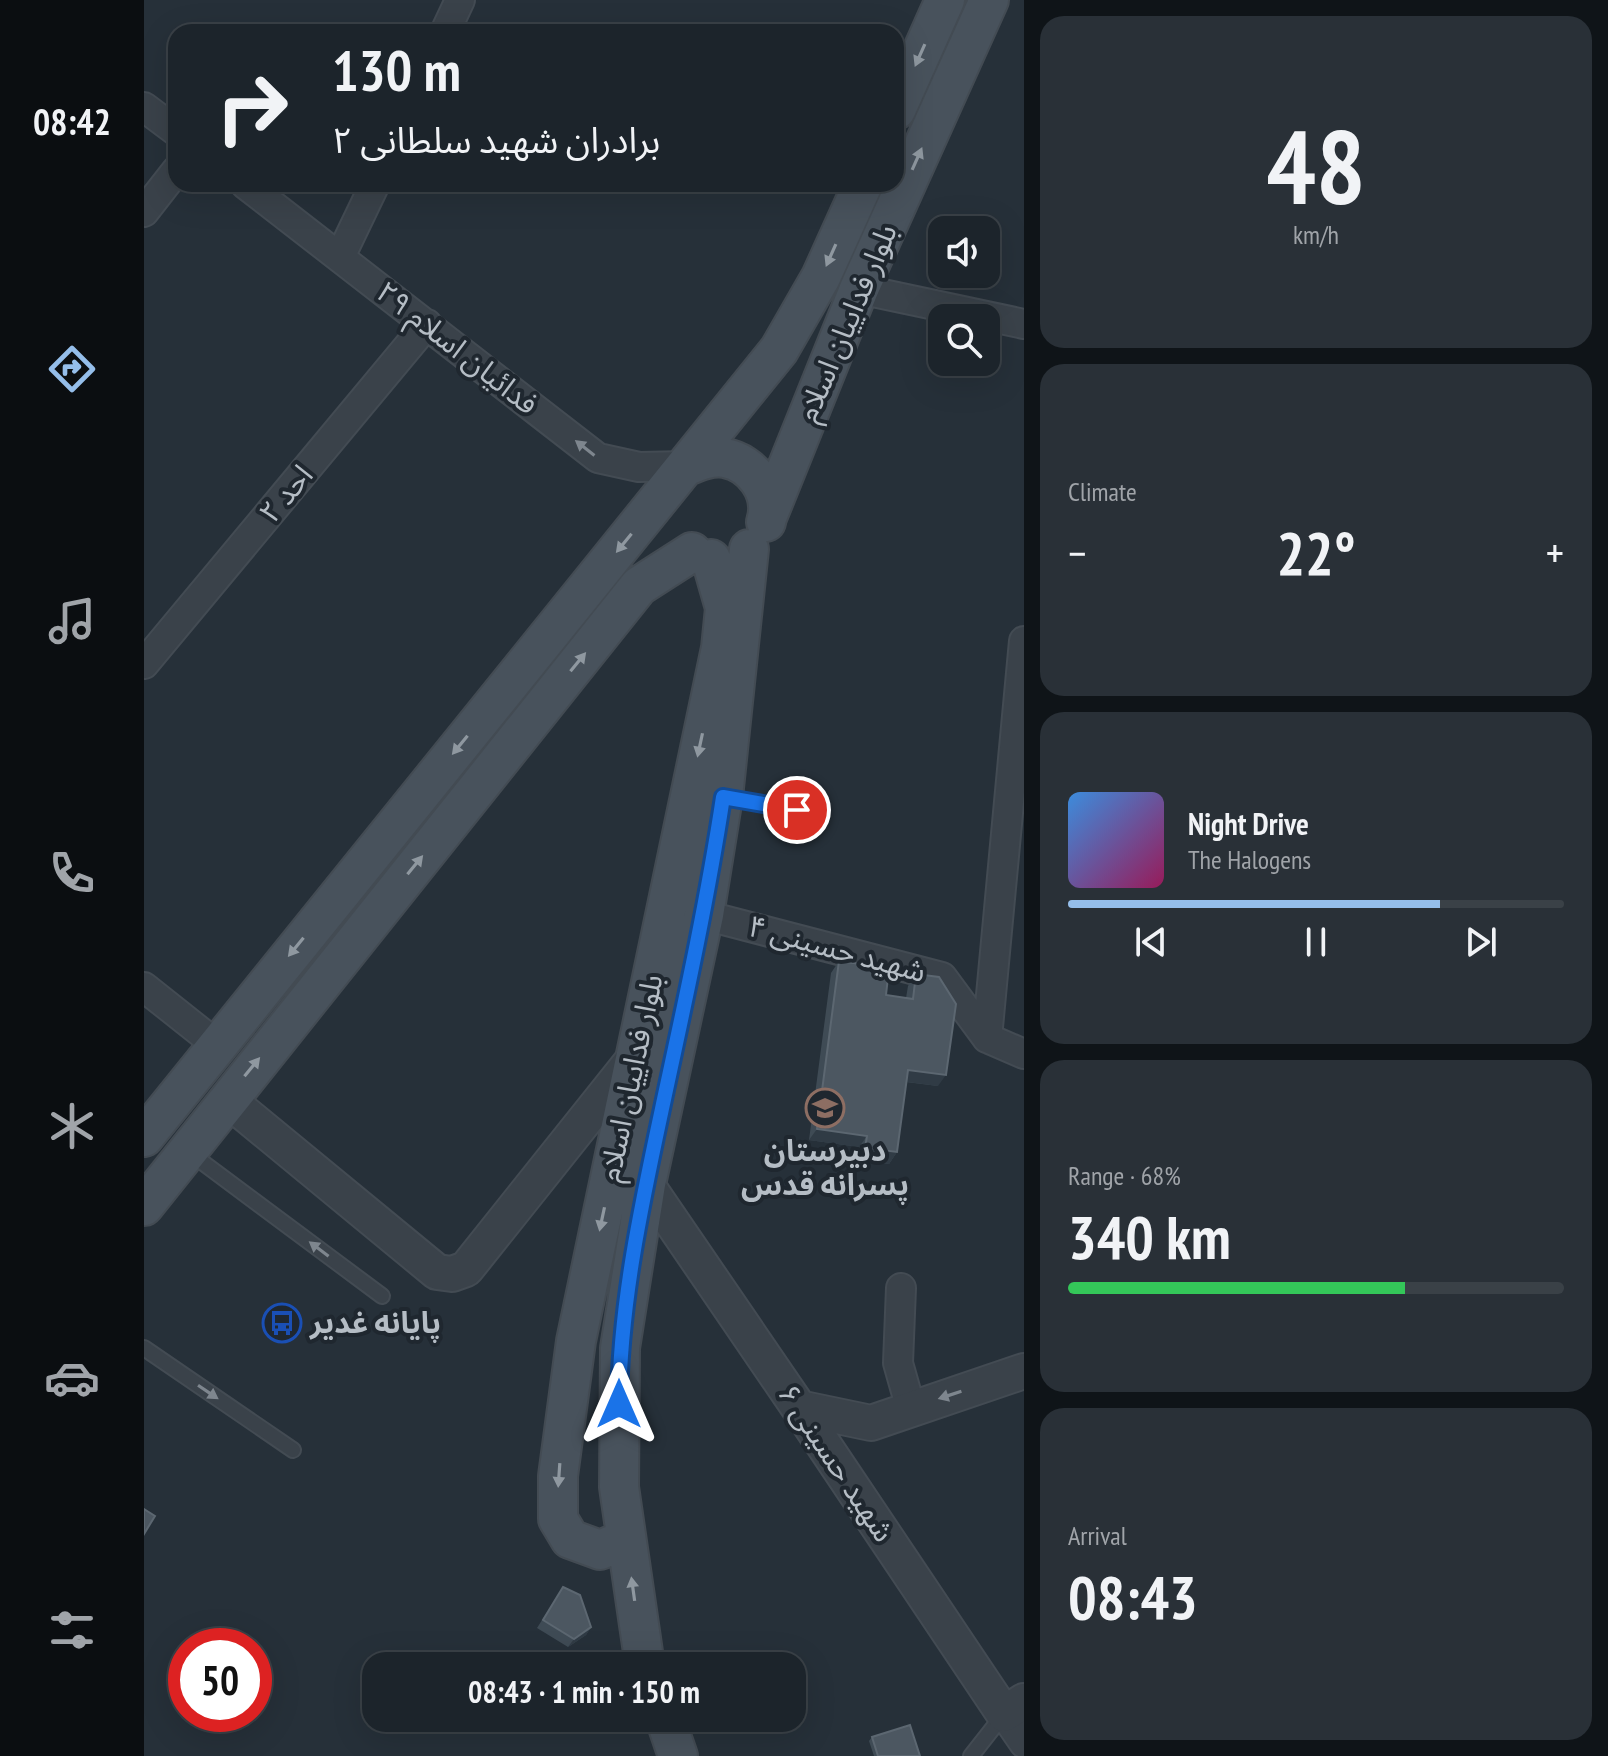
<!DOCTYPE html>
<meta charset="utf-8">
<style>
:root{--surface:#1c242b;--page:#293037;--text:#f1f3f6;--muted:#a0a4a9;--line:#3a4147;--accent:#95beea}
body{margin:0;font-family:"PT Sans Narrow","Noto Sans Arabic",sans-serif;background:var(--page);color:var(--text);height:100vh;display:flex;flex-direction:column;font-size:30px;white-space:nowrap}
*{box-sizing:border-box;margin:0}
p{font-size:26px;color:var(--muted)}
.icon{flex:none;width:44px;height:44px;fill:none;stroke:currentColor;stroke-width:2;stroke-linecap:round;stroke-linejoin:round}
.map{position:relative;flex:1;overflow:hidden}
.panel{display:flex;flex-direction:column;gap:16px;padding:16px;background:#0f1418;width:584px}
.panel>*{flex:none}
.guide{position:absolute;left:24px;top:24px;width:736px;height:168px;border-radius:24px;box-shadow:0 8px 32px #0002,0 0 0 2px var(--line);background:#1c242b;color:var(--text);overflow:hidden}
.tools{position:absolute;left:784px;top:216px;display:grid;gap:16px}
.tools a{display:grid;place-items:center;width:72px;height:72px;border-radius:16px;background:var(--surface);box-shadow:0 8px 32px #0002,0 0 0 2px var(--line);font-size:40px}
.speed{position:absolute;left:24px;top:1628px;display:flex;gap:16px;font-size:40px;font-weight:700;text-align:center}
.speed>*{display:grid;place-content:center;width:104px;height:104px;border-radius:50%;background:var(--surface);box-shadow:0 8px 32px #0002,0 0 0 2px var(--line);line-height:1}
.speed .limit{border:12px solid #d22;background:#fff;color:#111}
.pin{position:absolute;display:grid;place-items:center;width:68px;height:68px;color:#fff;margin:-34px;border:4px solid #fff;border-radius:50%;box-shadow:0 2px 8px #0007}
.me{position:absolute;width:88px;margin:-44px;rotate:0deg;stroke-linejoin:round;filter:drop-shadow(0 0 6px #0008)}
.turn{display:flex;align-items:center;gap:28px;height:168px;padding:0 32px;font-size:36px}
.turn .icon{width:104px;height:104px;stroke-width:2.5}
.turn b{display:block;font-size:56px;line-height:68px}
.big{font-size:60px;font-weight:700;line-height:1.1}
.panel .card{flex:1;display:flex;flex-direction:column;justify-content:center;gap:12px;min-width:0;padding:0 28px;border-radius:24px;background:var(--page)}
.panel .dial{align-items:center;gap:0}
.dial b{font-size:104px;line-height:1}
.song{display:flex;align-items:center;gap:24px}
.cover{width:96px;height:96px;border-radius:12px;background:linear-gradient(135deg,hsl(210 70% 55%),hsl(330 70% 35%))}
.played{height:8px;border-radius:4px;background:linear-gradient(90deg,var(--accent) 75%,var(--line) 75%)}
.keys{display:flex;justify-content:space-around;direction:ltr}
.heat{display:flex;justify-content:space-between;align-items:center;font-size:44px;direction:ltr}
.charge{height:12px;border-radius:6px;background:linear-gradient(90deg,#34c759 68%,var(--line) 0)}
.trip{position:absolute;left:218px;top:1652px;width:444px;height:80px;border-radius:24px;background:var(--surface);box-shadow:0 8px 32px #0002,0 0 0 2px var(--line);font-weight:700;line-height:80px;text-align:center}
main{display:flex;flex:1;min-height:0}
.tabs{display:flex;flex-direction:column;width:144px;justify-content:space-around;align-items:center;background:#0b0e11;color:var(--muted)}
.tabs .icon{width:56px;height:56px}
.tabs .current{color:var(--accent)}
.tabs b{font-size:36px;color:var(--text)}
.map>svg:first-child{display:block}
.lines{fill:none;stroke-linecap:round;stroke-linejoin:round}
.service-casing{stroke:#434b53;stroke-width:18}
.minor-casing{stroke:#434b53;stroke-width:32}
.tertiary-casing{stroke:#434b53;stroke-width:38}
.secondary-casing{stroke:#434b53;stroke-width:42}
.service{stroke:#3a424a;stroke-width:14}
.minor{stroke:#3a424a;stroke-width:28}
.tertiary{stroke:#3a424a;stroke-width:34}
.secondary{stroke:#48525c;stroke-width:38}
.wall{fill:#3f4b55}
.shaded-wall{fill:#303b45}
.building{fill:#4c5761;stroke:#5c6771;stroke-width:2}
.oneway{fill:#8f98a0}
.oneway2{fill:#7e868e}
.route-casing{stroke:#114b97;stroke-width:20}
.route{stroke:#1a73e8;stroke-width:14}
.labels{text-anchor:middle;stroke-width:8;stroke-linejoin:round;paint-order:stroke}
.street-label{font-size:30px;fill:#b5bdc5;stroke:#1f272f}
.poi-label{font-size:30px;font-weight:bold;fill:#b5bdc5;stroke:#1f272f}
</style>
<main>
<nav class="tabs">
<b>08:42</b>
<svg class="icon current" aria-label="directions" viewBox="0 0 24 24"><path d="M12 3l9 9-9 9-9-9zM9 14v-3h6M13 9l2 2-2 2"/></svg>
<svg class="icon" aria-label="music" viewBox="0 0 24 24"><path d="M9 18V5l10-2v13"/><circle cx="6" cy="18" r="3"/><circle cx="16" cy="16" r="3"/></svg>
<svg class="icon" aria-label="phone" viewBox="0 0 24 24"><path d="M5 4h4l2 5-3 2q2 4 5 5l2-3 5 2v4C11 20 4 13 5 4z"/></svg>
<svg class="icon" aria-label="climate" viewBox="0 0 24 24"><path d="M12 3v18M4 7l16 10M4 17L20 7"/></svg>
<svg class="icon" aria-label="car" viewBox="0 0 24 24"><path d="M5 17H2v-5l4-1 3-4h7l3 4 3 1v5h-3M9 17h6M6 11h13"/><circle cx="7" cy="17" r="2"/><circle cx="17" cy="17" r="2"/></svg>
<svg class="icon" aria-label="filters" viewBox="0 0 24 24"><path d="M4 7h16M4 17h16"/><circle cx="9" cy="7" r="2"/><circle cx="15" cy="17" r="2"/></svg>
</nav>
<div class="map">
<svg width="880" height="1756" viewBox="0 0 880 1756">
<rect width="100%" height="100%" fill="#263039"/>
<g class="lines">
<g class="service-casing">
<path id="service" d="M579,797L677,814
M46,1153L238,1296
M0,1348L149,1450
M827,1756L860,1714"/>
</g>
<g class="minor-casing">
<path id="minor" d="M301,32L316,0
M0,107L32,131
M101,184L454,458L495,467L543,466
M0,212L32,171
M196,257L231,184
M715,289L880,324
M0,664L283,324
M560,915L798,977L843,1038
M0,987L73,1045
M843,1038L880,641
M843,1038L880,1054
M757,1288L754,1363L767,1409
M860,1714L880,1743"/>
</g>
<g class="tertiary-casing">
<path id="tertiary" d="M83,1099L293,1272L308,1274L322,1269L492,1056
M502,1184L655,1408L860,1714L880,1701
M655,1408L727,1423L880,1371"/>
</g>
<g class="secondary-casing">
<path id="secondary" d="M752,110L801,0
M543,466C555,461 567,456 581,458C609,463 631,493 622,522
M624,515L715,289L845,0
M0,1137L635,350L677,277L719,184
M0,1206L495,586L548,552
M482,1539L456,1550L426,1539L414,1519V1476L432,1341L577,648L581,608L567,559
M501,1666L475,1487L476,1348L502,1184L560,915L579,797L605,549
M521,1718L534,1756"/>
</g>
<use href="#service" class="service"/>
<use href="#minor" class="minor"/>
<use href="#tertiary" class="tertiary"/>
<use href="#secondary" class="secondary"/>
</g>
<path class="wall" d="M695,961L742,995L762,998L764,986L772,974L794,1086L762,1082L753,1152L745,1164L713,1159L715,1147L665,1140L687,973Z
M414,1595L447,1627L442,1635L424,1647L393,1628Z
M728,1737L776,1756H730L725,1741Z"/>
<path class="shaded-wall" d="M764,1070L802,1075L794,1086L756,1081Z
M673,1129L723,1136L715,1147L665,1140Z
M721,1148L753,1152L745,1164L713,1159Z
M447,1627L442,1635L424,1647L430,1639Z"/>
<path class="building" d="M695,961L745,968L742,995L769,999L772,974L795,977L812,1004L802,1075L764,1070L753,1152L721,1148L723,1136L673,1129Z
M0,1509L11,1516L0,1534Z
M419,1587L436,1595L447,1627L430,1639L399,1620Z
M766,1725L776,1756H734L728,1737Z"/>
<defs><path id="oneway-solid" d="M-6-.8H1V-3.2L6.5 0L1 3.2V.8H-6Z" transform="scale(2)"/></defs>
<g class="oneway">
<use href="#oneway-solid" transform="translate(776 55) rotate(114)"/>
<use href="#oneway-solid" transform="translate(773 159) rotate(-66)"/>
<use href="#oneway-solid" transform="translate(687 255) rotate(114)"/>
<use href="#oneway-solid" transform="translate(480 543) rotate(129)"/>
<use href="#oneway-solid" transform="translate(434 662) rotate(-51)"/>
<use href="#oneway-solid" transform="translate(316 745) rotate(129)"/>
<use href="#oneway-solid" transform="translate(556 745) rotate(102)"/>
<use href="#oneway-solid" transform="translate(271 865) rotate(-51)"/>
<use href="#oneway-solid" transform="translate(152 947) rotate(129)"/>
<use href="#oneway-solid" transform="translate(108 1067) rotate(-51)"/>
<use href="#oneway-solid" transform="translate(458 1219) rotate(102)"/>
<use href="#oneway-solid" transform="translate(415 1475) rotate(94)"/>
<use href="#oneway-solid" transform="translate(489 1589) rotate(-98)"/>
</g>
<g class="oneway2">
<use href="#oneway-solid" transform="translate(441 448) rotate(-142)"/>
<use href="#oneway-solid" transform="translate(175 1249) rotate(-143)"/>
<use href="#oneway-solid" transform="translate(64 1392) rotate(34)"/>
<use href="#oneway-solid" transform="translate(806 1395) rotate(162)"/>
</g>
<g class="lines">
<g class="route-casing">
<path id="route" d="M475,1404C476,1298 500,1193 522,1090C543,993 564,896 579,797L653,810"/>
</g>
<use href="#route" class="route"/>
</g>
<defs>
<g id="school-ring" transform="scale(2)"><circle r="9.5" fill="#1f272f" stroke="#8d6e63" stroke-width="1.5"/><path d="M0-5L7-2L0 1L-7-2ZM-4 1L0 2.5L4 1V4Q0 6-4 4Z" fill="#8d6e63"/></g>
<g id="bus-ring" transform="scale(2)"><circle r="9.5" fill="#1f272f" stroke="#1a4fb4" stroke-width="1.5"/><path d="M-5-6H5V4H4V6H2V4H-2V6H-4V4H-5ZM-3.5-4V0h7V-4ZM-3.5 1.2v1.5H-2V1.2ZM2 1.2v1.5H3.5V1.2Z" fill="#1a4fb4"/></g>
</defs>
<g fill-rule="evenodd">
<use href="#school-ring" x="681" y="1108"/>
<use href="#bus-ring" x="138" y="1323"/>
</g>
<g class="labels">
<g class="street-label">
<text transform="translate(703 323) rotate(-67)" y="10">بلوار فداییان اسلام</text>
<text transform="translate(313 348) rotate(38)" y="10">فدائیان اسلام ۲۹</text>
<text transform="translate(142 494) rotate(-50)" y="10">احد ۲</text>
<text transform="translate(693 949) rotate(15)" y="10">شهید حسینی ۴</text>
<text transform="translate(487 1078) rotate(-78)" y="10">بلوار فداییان اسلام</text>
<text transform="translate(692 1463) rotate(56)" y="10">شهید حسینی ۶</text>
</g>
<g class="poi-label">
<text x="681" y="1161">دبیرستان<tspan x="681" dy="34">پسرانه قدس</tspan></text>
<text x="166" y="1333" text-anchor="start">پایانه غدیر</text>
</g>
</g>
</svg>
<div class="tools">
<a><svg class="icon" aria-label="sound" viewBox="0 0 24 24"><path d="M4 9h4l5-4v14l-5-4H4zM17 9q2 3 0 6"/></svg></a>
<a><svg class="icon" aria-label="search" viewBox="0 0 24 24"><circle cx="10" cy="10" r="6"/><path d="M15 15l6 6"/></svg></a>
</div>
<div class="speed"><div class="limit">50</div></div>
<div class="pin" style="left:653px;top:810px;background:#d93025"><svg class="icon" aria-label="arrive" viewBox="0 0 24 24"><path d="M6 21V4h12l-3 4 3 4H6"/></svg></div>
<svg class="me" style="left:475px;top:1404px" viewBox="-20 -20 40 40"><path d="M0-17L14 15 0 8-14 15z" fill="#1a73e8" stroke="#fff" stroke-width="4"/></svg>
<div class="trip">08:43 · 1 min · 150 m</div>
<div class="guide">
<div class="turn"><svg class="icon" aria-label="right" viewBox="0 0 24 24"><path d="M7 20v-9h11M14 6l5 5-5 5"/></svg><div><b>130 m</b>برادران شهید سلطانی ۲</div></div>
</div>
</div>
<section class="panel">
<div class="card dial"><b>48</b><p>km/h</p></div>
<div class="card"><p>Climate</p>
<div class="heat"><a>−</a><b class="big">22°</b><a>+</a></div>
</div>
<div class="card">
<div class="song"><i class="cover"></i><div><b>Night Drive</b><p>The Halogens</p></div></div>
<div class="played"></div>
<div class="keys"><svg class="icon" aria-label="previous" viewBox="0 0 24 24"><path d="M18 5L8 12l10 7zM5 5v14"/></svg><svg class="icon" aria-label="pause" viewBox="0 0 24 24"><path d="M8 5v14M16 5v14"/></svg><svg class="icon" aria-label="next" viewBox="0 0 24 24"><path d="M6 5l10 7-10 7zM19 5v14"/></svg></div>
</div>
<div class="card"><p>Range · 68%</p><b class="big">340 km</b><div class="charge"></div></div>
<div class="card"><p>Arrival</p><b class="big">08:43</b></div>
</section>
</main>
